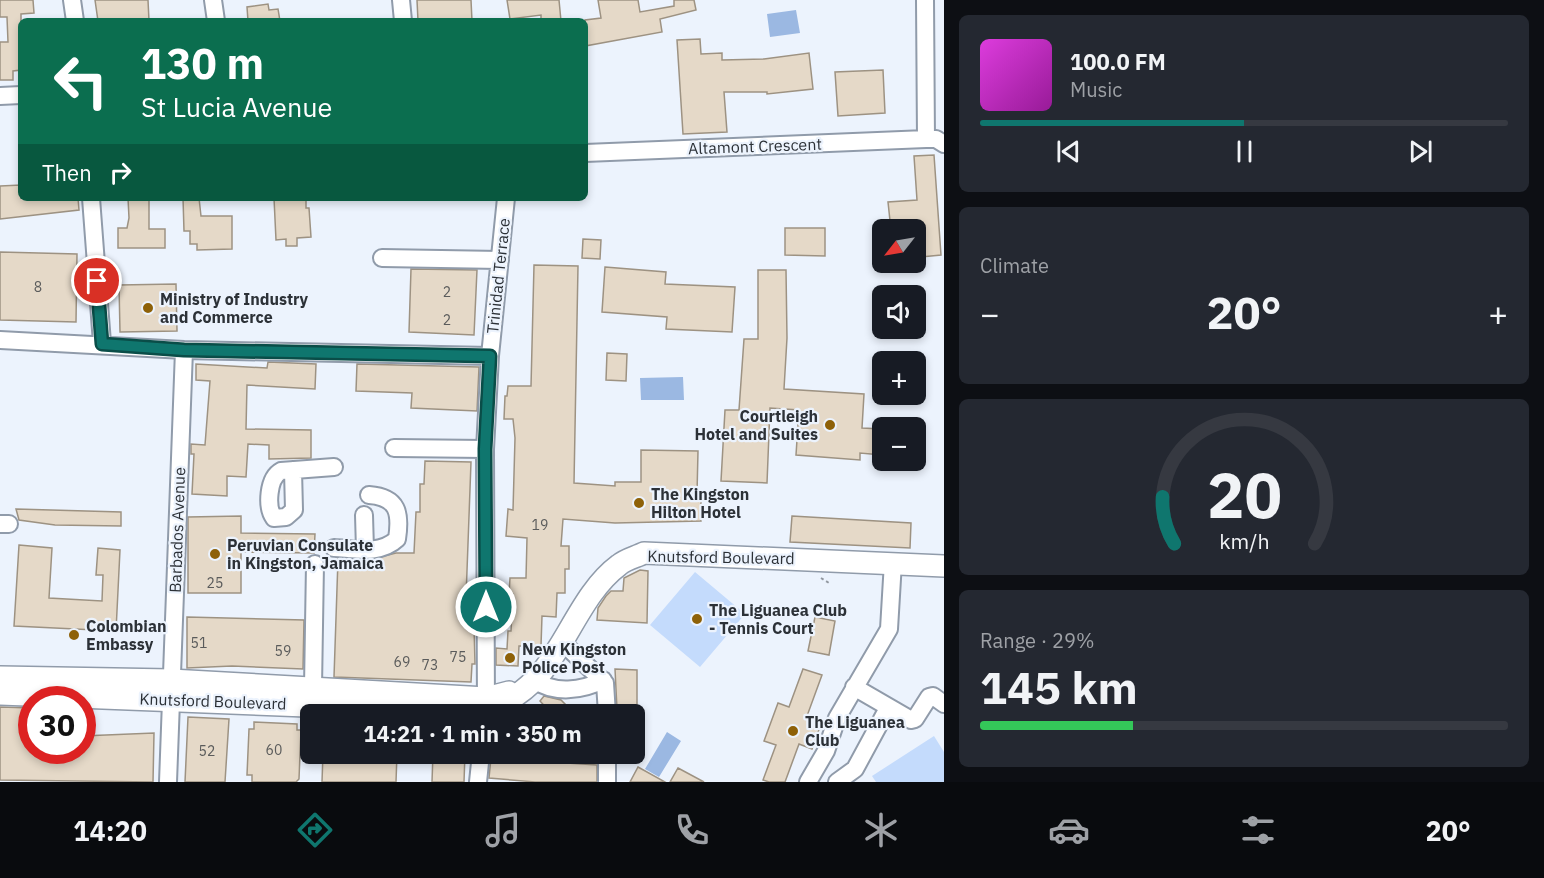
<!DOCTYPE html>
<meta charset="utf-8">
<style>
:root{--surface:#171b24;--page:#242831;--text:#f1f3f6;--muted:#9ea1a6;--line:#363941;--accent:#0f766e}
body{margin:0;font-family:"IBM Plex Sans",sans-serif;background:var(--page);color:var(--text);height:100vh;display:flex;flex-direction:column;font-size:22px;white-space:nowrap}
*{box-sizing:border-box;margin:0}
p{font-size:20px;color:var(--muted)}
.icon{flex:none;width:33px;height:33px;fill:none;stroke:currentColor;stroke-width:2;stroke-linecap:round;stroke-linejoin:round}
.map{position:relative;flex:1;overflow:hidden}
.details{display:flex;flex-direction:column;gap:15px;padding:15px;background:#0d0f14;width:600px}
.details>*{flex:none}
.guide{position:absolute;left:18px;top:18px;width:570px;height:183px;border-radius:9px;box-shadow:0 3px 9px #0003;background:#0b6e4f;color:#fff;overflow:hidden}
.needle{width:39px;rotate:239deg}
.tools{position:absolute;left:872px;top:219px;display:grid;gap:12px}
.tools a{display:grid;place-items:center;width:54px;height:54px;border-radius:9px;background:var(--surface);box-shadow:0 3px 9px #0003;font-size:30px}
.speed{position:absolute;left:18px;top:686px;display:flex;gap:12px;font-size:30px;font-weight:700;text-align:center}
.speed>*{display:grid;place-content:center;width:78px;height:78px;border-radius:50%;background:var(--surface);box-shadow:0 3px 9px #0003;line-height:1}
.speed .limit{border:9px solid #d22;background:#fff;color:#111}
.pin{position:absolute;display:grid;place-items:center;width:51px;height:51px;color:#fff;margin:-26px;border:3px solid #fff;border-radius:50%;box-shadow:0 2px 6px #0007}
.me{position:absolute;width:66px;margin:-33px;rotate:0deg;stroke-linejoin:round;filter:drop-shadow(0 0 4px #0008)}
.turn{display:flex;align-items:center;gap:21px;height:126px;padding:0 24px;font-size:27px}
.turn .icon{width:78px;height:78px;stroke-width:2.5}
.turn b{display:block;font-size:42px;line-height:51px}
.then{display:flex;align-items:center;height:57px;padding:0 24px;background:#0003;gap:12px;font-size:22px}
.big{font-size:45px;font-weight:700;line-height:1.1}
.details .widget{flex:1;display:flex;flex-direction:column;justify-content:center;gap:9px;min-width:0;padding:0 21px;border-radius:9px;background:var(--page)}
.details .dial{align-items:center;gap:0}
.dial svg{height:156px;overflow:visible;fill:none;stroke:var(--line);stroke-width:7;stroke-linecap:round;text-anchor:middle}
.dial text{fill:var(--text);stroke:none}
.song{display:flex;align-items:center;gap:18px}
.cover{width:72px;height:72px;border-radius:9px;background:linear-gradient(135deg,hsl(300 70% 55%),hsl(300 70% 35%))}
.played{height:6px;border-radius:3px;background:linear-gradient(90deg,var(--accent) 50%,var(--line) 50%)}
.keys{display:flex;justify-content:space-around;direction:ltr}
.heat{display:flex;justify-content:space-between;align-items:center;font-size:33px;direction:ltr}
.charge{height:9px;border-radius:4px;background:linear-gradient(90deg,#34c759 29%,var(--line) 0)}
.trip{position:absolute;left:300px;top:704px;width:345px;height:60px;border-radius:9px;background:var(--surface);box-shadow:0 3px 9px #0003;font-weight:700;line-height:60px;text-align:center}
.menu{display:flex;height:96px;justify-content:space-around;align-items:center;background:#090b0e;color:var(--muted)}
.menu .icon{width:42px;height:42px}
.menu .on{color:var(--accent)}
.menu b{font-size:27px;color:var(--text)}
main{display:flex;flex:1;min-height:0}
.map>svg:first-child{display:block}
.green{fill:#c4dbfc}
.water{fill:#9bb8e2}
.building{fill:#e5d9c8;stroke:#9d9282;stroke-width:1.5}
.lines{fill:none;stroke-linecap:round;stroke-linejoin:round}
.minor-casing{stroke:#909baa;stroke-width:20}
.major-casing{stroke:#909baa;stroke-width:24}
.path{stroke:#9298a0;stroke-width:2;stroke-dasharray:3 3;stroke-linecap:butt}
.minor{stroke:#fff;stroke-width:16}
.major{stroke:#fff;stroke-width:21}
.route-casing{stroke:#0a4d48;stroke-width:15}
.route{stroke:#0f766e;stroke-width:10}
.poi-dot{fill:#8e6108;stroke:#ecf3fd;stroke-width:2}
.labels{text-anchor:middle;stroke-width:4.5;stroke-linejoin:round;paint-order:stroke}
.number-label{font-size:14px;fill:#5a5b5b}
.street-label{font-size:16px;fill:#2c3137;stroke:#ecf3fd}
.poi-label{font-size:16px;font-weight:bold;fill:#2c3137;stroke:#ecf3fd;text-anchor:start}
</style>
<main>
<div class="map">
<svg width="944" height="782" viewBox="0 0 944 782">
<rect width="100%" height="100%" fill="#ecf3fd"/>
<path class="green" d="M695,572L745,614L700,667L650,625Z
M934,736L944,752V782H876L872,776Z"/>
<path class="water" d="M796,10L800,33L770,37L767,14Z
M683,377L684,400H641L640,378Z
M667,732L681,741L659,777L645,769Z"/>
<path class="building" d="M0,0H33L34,13L21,14V70L13,71V80H0V42H8L7,17H0Z
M95,0H148L149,21H98Z
M417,0H471L472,21H418Z
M507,0H559L561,21H541V15L510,19Z
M598,0H638L640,12L674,6V0H694L696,10L660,19L662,32L585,46V20L601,18Z
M268,4L269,10L278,9L280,21H248L247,7Z
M700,39L701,54L722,53V60L764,59L809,53L813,89L767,94V92H724L727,132L683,134L677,40Z
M883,70L885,113L838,116L835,72Z
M934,155L941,255L921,257L919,230H891L888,202L917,200L914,156Z
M21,185V198H78L79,210L0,219V186Z
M128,198H149V229H165V248H118V228H127L129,218Z
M183,198H199L201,216H232V249L197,250V244H190V231H184Z
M274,198H306V208H309L311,237L297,238V246H286V239L276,240Z
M785,228H825V256L785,255Z
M583,239L601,240L600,259L582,258Z
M0,252L77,254L76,322L0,320Z
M534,265L578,266L574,483L615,486V482H641V450L698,451L697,494H701V521L615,523L563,519L561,546H569V569H565V593H557L556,617L542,616L541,646H519L518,666L496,665V648L507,649L508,631H511L513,594H509L510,578H526L527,538L506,536L508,509L513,510L515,438L513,419H504L505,396H507L508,386H531Z
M605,267L666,272L665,284L735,287L732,332L666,329L667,317L602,312Z
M411,269L477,270L474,335L409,332Z
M758,270H786L787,338L784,389L864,394L862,428L882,429V455L860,453V460L796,455L799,410L770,408L767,483L721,481L725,410H739L744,339H758Z
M176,284L177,331L120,332L119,285Z
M607,353L627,354L626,381L606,380Z
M268,362L316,364L315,389L247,385L246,429L311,430V458L269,459V445L248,444L246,477L227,476V496L192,494L194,454H191V444L205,445L210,381L196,380V364L267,368Z
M357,364L479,367L477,411L411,408L412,393L356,391Z
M425,461L471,462L465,625L474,626L475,664H472L471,682L334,677L338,559L368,560L396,553H414L416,512H420V484H424Z
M16,509L121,512V526L55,525L19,520Z
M241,516V533L315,534L314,553L241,552V593H188V517Z
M792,516L911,523L910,548L790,542Z
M19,545L52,548L49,598L102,601L103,575H96L98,548L120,550L116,631L14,626Z
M640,570L648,571L647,623L597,620L598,608L606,596L611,591H623L624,578Z
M187,617L304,620L303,669L232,666L187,668Z
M815,617L835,621L829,655L808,651Z
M615,669L637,670V709H617Z
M803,669L822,675L807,716L822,721L812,749L799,744L785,782H769L763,780L776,745L764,741L778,703L789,707Z
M544,696L561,700L575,714H552L540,701Z
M0,707L32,708V750H82V736L154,733L153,782L0,780Z
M188,717L229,719L225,782H185Z
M254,722L297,724V730H301L299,779L296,782H252V775H247L249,729H254Z
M323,753H397L396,782H322Z
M433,753H465L464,782H432Z
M491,758L597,765V782H535L489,778Z
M638,767L665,782H630Z
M678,768L704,782H670Z"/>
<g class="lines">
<g class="minor-casing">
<path id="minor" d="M72,0L75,21
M213,0L216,21
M401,0L403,21
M925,0L926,139
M0,96L21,95
M585,153L926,139H936L944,144
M91,198L102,343
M382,258L500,260
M0,340L184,350L490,356
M394,448L485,449
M293,470L294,510L286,517L274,518C266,507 268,478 281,471L334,467
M364,515L365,550
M0,524H9
M334,548C355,549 380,555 397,539C401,513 398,497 369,495
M563,643L605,683L607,714
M534,680C554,694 582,691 603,680
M313,687L315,564
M854,687L911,720L915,719L929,697L933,696L944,704
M486,710L485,449L490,356L506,198
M607,753V782
M168,782L184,350
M478,782L481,753
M808,782L826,751L837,718L889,629L893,562
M837,782L855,769L888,708"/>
</g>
<g class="major-casing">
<path id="major" d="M0,677L171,680L486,698L509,692
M0,694L485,713C507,703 526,691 541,673C569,639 584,591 619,565C626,559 636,557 644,553L944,566"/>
</g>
<path class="path" d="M821,578L829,583"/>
<use href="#minor" class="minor"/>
<use href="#major" class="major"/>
</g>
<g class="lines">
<g class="route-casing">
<path id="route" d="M97,281L102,344L184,350L490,356L485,449L486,607"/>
</g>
<use href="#route" class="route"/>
</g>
<g class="poi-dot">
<circle cx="148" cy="308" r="6"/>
<circle cx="830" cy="425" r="6"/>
<circle cx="639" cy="503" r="6"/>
<circle cx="215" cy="554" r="6"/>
<circle cx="697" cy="619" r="6"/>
<circle cx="74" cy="635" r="6"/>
<circle cx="510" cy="658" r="6"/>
<circle cx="793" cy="731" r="6"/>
</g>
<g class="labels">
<g class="number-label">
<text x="38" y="292">8</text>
<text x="447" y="297">2</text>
<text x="447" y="325">2</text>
<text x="540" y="530">19</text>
<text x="215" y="588">25</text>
<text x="199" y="648">51</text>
<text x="283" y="656">59</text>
<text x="458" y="662">75</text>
<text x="402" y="667">69</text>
<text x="430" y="670">73</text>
<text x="274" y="755">60</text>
<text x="207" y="756">52</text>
</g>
<g class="street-label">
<text transform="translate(755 146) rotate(-2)" y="6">Altamont Crescent</text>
<text transform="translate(498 276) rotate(-84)" y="6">Trinidad Terrace</text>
<text transform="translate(177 530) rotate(-88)" y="6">Barbados Avenue</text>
<text transform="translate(721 557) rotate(1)" y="6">Knutsford Boulevard</text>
<text transform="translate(213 701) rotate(2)" y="6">Knutsford Boulevard</text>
</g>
<g class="poi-label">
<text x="160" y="305">Ministry of Industry<tspan x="160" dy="18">and Commerce</tspan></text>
<text x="818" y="422" text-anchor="end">Courtleigh<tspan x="818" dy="18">Hotel and Suites</tspan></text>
<text x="651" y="500">The Kingston<tspan x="651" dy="18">Hilton Hotel</tspan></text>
<text x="227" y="551">Peruvian Consulate<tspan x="227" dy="18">in Kingston, Jamaica</tspan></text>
<text x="709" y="616">The Liguanea Club<tspan x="709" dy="18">- Tennis Court</tspan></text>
<text x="86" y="632">Colombian<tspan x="86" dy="18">Embassy</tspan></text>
<text x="522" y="655">New Kingston<tspan x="522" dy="18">Police Post</tspan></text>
<text x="805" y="728">The Liguanea<tspan x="805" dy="18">Club</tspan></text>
</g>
</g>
</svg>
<div class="tools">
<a><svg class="needle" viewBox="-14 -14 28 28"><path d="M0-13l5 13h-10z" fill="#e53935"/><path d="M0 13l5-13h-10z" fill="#9ea1a6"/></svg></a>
<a><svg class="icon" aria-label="sound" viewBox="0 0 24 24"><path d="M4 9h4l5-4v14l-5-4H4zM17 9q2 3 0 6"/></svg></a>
<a>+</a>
<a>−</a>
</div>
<div class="speed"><div class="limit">30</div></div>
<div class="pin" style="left:97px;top:281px;background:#d93025"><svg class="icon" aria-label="arrive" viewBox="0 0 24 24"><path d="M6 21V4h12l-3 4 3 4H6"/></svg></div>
<svg class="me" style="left:486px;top:607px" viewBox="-20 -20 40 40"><circle r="17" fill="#0f766e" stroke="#fff" stroke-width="3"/><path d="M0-11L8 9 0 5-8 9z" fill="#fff"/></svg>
<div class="trip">14:21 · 1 min · 350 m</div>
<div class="guide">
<div class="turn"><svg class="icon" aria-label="left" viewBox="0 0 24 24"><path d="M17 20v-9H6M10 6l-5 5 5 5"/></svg><div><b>130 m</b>St Lucia Avenue</div></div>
<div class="then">Then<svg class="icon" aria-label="right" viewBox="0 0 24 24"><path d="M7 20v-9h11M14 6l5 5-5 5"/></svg></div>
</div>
</div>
<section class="details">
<div class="widget">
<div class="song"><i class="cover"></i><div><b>100.0 FM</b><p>Music</p></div></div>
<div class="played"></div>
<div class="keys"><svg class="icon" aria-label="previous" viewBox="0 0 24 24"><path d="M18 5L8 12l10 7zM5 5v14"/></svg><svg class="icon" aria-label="pause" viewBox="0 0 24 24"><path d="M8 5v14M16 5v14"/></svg><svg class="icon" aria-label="next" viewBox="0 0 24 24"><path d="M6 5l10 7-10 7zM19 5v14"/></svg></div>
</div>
<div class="widget"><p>Climate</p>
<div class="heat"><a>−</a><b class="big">20°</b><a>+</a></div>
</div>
<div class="widget dial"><svg viewBox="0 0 100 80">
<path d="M14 69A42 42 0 1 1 86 69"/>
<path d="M14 69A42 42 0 0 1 8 45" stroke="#0f766e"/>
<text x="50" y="56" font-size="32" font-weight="700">20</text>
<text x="50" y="72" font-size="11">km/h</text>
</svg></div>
<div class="widget"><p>Range · 29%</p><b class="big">145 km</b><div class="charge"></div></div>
</section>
</main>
<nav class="menu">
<b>14:20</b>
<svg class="icon on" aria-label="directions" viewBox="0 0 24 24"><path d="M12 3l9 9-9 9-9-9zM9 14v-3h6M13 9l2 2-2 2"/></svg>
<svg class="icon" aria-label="music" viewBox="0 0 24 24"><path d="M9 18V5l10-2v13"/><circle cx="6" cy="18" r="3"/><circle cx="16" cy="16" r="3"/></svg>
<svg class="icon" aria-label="phone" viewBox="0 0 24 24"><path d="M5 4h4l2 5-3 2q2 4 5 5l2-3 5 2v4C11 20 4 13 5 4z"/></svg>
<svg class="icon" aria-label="climate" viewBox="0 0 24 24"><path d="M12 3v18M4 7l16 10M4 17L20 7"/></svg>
<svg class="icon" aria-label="car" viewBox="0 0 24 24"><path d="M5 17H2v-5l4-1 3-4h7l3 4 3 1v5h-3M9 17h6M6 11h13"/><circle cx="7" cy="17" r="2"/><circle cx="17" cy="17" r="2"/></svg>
<svg class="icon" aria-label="filters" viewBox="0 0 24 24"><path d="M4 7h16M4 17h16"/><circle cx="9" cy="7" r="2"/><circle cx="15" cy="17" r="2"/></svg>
<b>20°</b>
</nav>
